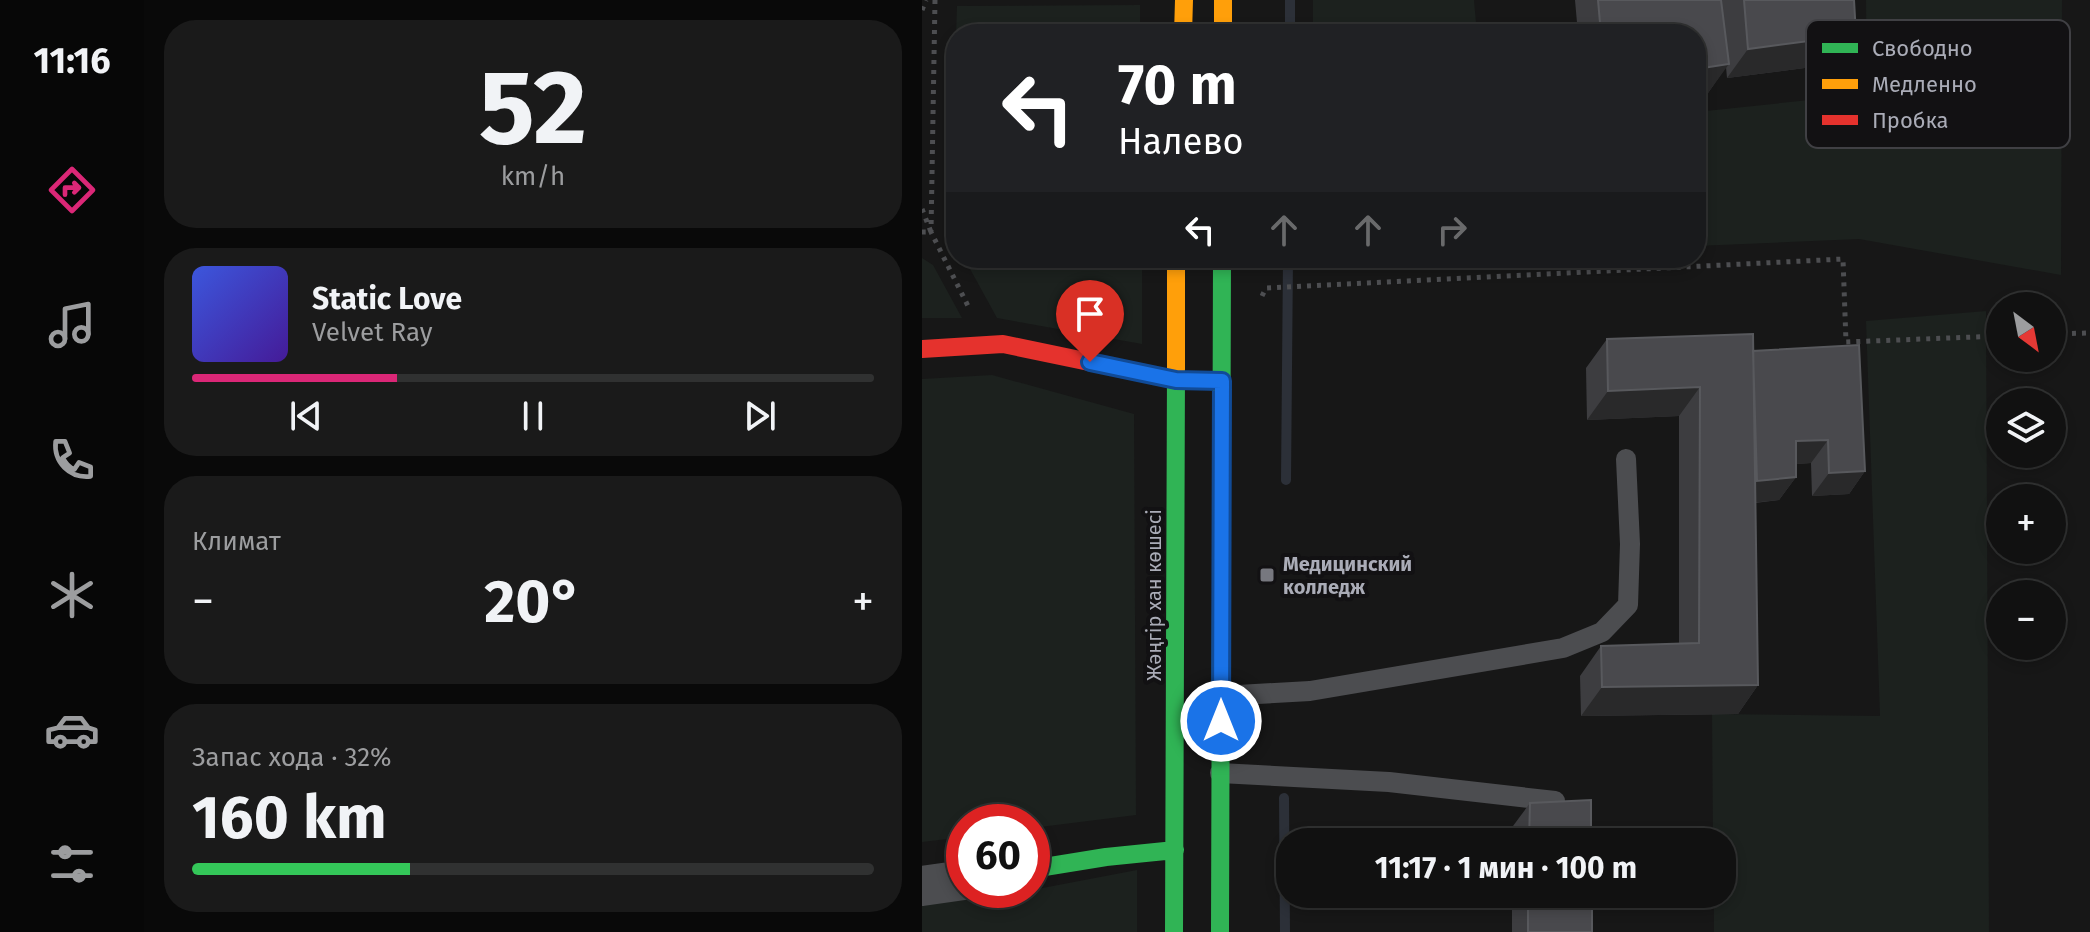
<!DOCTYPE html>
<html lang="ru">
<meta charset="utf-8">
<style>
:root{--surface:#111;--page:#1a1a1a;--text:#f1f3f6;--muted:#9c9d9f;--line:#303131;--accent:#db2777}
body{margin:0;font-family:"Fira Sans",sans-serif;background:var(--page);color:var(--text);height:100vh;display:flex;flex-direction:column;font-size:30px;white-space:nowrap}
*{box-sizing:border-box;margin:0}
p{font-size:26px;color:var(--muted)}
.icon{flex:none;width:44px;height:44px;fill:none;stroke:currentColor;stroke-width:2;stroke-linecap:round;stroke-linejoin:round}
.map{position:relative;flex:1;overflow:hidden}
.side{display:flex;flex-direction:column;gap:20px;padding:20px;background:#090909;width:778px}
.side>*{flex:none}
.top-card{position:absolute;left:24px;top:24px;width:760px;height:244px;border-radius:32px;box-shadow:0 4px 12px #0003,0 0 0 2px var(--line);background:#202124;color:#fff;overflow:hidden}
.needle{width:52px;rotate:148deg}
.tools{position:absolute;left:1064px;top:292px;display:grid;gap:16px}
.tools a{display:grid;place-items:center;width:80px;height:80px;border-radius:50%;background:var(--surface);box-shadow:0 4px 12px #0003,0 0 0 2px var(--line);font-size:40px}
.speed{position:absolute;left:24px;top:804px;display:flex;gap:16px;font-size:40px;font-weight:700;text-align:center}
.speed>*{display:grid;place-content:center;width:104px;height:104px;border-radius:50%;background:var(--surface);box-shadow:0 4px 12px #0003,0 0 0 2px var(--line);line-height:1}
.speed .limit{border:12px solid #d22;background:#fff;color:#111}
.pin{position:absolute;display:grid;place-items:center;width:68px;height:68px;color:#fff;margin:-82px -34px;border-radius:50% 50% 50% 0;rotate:-45deg;box-shadow:0 0 8px #0007}
.pin .icon{rotate:45deg}
.me{position:absolute;width:88px;margin:-44px;rotate:0deg;stroke-linejoin:round;filter:drop-shadow(0 0 6px #0008)}
.turn{display:flex;align-items:center;gap:28px;height:168px;padding:0 40px;font-size:36px}
.turn .icon{width:104px;height:104px;stroke-width:2.5}
.turn b{display:block;font-size:56px;line-height:68px}
.lanes{display:flex;align-items:center;height:76px;padding:0 40px;background:#0003;justify-content:center;gap:40px;direction:ltr}
.lanes .off{opacity:.35}
.big{font-size:60px;font-weight:700;line-height:1.1}
.side .card{flex:1;display:flex;flex-direction:column;justify-content:center;gap:12px;min-width:0;padding:0 28px;border-radius:32px;background:var(--page)}
.side .dial{align-items:center;gap:0}
.dial b{font-size:104px;line-height:1}
.song{display:flex;align-items:center;gap:24px}
.cover{width:96px;height:96px;border-radius:12px;background:linear-gradient(135deg,hsl(230 70% 55%),hsl(260 70% 35%))}
.played{height:8px;border-radius:4px;background:linear-gradient(90deg,var(--accent) 30%,var(--line) 30%)}
.keys{display:flex;justify-content:space-around;direction:ltr}
.heat{display:flex;justify-content:space-between;align-items:center;font-size:44px;direction:ltr}
.charge{height:12px;border-radius:6px;background:linear-gradient(90deg,#34c759 32%,var(--line) 0)}
.trip{position:absolute;left:354px;top:828px;width:460px;height:80px;border-radius:32px;background:var(--surface);box-shadow:0 4px 12px #0003,0 0 0 2px var(--line);font-weight:700;line-height:80px;text-align:center}
main{display:flex;flex:1;min-height:0}
.menu{display:flex;flex-direction:column;width:144px;justify-content:space-around;align-items:center;background:#070707;color:var(--muted)}
.menu .icon{width:56px;height:56px}
.menu .active{color:var(--accent)}
.menu b{font-size:36px;color:var(--text)}
.map>svg:first-child{display:block}
.green{fill:#1c211e}
.lines{fill:none;stroke-linecap:round;stroke-linejoin:round}
.stream{stroke:#2c3038;stroke-width:10}
.path{stroke:#4d4e51;stroke-width:5;stroke-dasharray:4 6;stroke-linecap:butt}
.lane{stroke:#4c4d50;stroke-width:20}
.street{stroke:#4c4d50;stroke-width:40}
.fast{stroke:#30b455;stroke-width:18}
.slow{stroke:#ff9f0a;stroke-width:18}
.jam{stroke:#e5322d;stroke-width:18}
.wall{fill:#3d3d40}
.shaded-wall{fill:#29292a}
.building{fill:#49494d;stroke:#58595d;stroke-width:2}
.route-casing{stroke:#114b97;stroke-width:20}
.route{stroke:#1a73e8;stroke-width:14}
.poi-dot{fill:#77787f;stroke:#121113;stroke-width:3}
.labels{text-anchor:middle;stroke-width:8;stroke-linejoin:round;paint-order:stroke}
.poi-label{font-size:20px;font-weight:bold;fill:#aaacb7;stroke:#121113;text-anchor:start}
.street-label{font-size:20px;fill:#aaacb7;stroke:#121113}
.key{fill:#121113;stroke:#404044;stroke-width:2}
.key-label{font-size:22px;fill:#aaacb7}
</style>
<main>
<nav class="menu">
<b>11:16</b>
<svg class="icon active" aria-label="directions" viewBox="0 0 24 24"><path d="M12 3l9 9-9 9-9-9zM9 14v-3h6M13 9l2 2-2 2"/></svg>
<svg class="icon" aria-label="music" viewBox="0 0 24 24"><path d="M9 18V5l10-2v13"/><circle cx="6" cy="18" r="3"/><circle cx="16" cy="16" r="3"/></svg>
<svg class="icon" aria-label="phone" viewBox="0 0 24 24"><path d="M5 4h4l2 5-3 2q2 4 5 5l2-3 5 2v4C11 20 4 13 5 4z"/></svg>
<svg class="icon" aria-label="climate" viewBox="0 0 24 24"><path d="M12 3v18M4 7l16 10M4 17L20 7"/></svg>
<svg class="icon" aria-label="car" viewBox="0 0 24 24"><path d="M5 17H2v-5l4-1 3-4h7l3 4 3 1v5h-3M9 17h6M6 11h13"/><circle cx="7" cy="17" r="2"/><circle cx="17" cy="17" r="2"/></svg>
<svg class="icon" aria-label="filters" viewBox="0 0 24 24"><path d="M4 7h16M4 17h16"/><circle cx="9" cy="7" r="2"/><circle cx="15" cy="17" r="2"/></svg>
</nav>
<section class="side">
<div class="card dial"><b>52</b><p>km/h</p></div>
<div class="card">
<div class="song"><i class="cover"></i><div><b>Static Love</b><p>Velvet Ray</p></div></div>
<div class="played"></div>
<div class="keys"><svg class="icon" aria-label="previous" viewBox="0 0 24 24"><path d="M18 5L8 12l10 7zM5 5v14"/></svg><svg class="icon" aria-label="pause" viewBox="0 0 24 24"><path d="M8 5v14M16 5v14"/></svg><svg class="icon" aria-label="next" viewBox="0 0 24 24"><path d="M6 5l10 7-10 7zM19 5v14"/></svg></div>
</div>
<div class="card"><p>Климат</p>
<div class="heat"><a>−</a><b class="big">20°</b><a>+</a></div>
</div>
<div class="card"><p>Запас хода · 32%</p><b class="big">160 km</b><div class="charge"></div></div>
</section>
<div class="map">
<svg width="1168" height="932" viewBox="0 0 1168 932">
<rect width="100%" height="100%" fill="#171717"/>
<path class="green" d="M391,0H552L555,34H391Z
M944,0H1140L1139,275L937,239L774,246V112L945,94Z
M218,5V34H34V240L28,220L35,6Z
M0,258L11,265L40,318H0Z
M42,258H220V344L75,318Z
M1064,311L1067,932H792V894H800V842H791L790,714L958,716L944,321Z
M70,375L212,414L214,815L110,828V822H42V837L0,842V379Z
M215,870V932H0V903L110,890Z"/>
<g class="lines">
<path class="stream" d="M368,34V0
M364,480L366,258
M362,798L363,932"/>
<path class="path" d="M13,0L9,232L48,310
M0,10L4,0
M0,209L9,232H0
M340,296L344,288L921,259L924,342L1078,336
M1130,334L1168,333"/>
<path class="lane" d="M299,696L388,691L641,648L680,632L706,605L708,544L704,459
M298,773L467,782L633,801"/>
<path class="street" d="M0,886L42,880"/>
<path class="fast" d="M110,869L184,857L253,850
M252,932L254,369
M298,932L300,258"/>
<path class="slow" d="M301,0V34
M261,34L262,0
M254,369V258"/>
<path class="jam" d="M0,349L81,344L254,380L300,381"/>
</g>
<path class="wall" d="M653,0H932L934,35L913,64L805,78L804,67L786,93L774,95V34H656Z
M685,339L831,351L943,471L927,494L890,496L889,463L874,464V477L857,500L833,503L836,685L816,714L659,716L658,676L679,646L757,644V416L665,420L664,368Z
M608,803L669,842H591V826Z
M590,894H670V932H590Z"/>
<path class="shaded-wall" d="M934,35L913,64L805,78L826,49Z
M807,64L786,93L774,95V69Z
M778,387L757,416L665,420L686,391Z
M906,440L889,463L858,465L874,441Z
M943,471L927,494L890,496L907,473Z
M874,477L857,500L819,504L835,481Z
M836,685L816,714L659,716L680,687Z"/>
<path class="building" d="M676,0H799L807,64L774,69V34H679Z
M822,0H932L934,35L826,49Z
M831,334L836,685L680,687L679,646L777,643L778,387L686,391L685,339Z
M937,345L943,471L907,473L906,440L874,441V477L835,481L831,351Z
M669,800V842H607L608,803Z
M606,894H670V932H606Z"/>
<g class="lines">
<g class="route-casing">
<path id="route" d="M168,362L254,380L300,381L299,721"/>
</g>
<use href="#route" class="route"/>
</g>
<rect class="poi-dot" x="337" y="567" width="16" height="16" rx="4"/>
<g class="labels">
<g class="poi-label">
<text x="361" y="571">Медицинский<tspan x="361" dy="23">колледж</tspan></text>
</g>
<g class="street-label">
<text transform="translate(232 595) rotate(-90)" y="7">Жәңгір хан көшесі</text>
</g>
</g>
<rect x="884" y="20" width="264" height="128" rx="12" class="key"/>
<rect x="900" y="43" width="36" height="10" fill="#30b455"/>
<rect x="900" y="79" width="36" height="10" fill="#ff9f0a"/>
<rect x="900" y="115" width="36" height="10" fill="#e5322d"/>
<g class="key-label">
<text x="950" y="56">Свободно</text>
<text x="950" y="92">Медленно</text>
<text x="950" y="128">Пробка</text>
</g>
</svg>
<div class="tools">
<a><svg class="needle" viewBox="-14 -14 28 28"><path d="M0-13l5 13h-10z" fill="#e53935"/><path d="M0 13l5-13h-10z" fill="#9c9d9f"/></svg></a>
<a><svg class="icon" aria-label="layers" viewBox="0 0 24 24"><path d="M12 4l9 5-9 5-9-5zM3 14l9 5 9-5"/></svg></a>
<a>+</a>
<a>−</a>
</div>
<div class="speed"><div class="limit">60</div></div>
<div class="pin" style="left:168px;top:362px;background:#d93025"><svg class="icon" aria-label="arrive" viewBox="0 0 24 24"><path d="M6 21V4h12l-3 4 3 4H6"/></svg></div>
<svg class="me" style="left:299px;top:721px" viewBox="-20 -20 40 40"><circle r="17" fill="#1a73e8" stroke="#fff" stroke-width="3"/><path d="M0-11L8 9 0 5-8 9z" fill="#fff"/></svg>
<div class="trip">11:17 · 1 мин · 100 m</div>
<div class="top-card">
<div class="turn"><svg class="icon" aria-label="left" viewBox="0 0 24 24"><path d="M17 20v-9H6M10 6l-5 5 5 5"/></svg><div><b>70 m</b>Налево</div></div>
<div class="lanes"><svg class="icon" aria-label="left" viewBox="0 0 24 24"><path d="M17 20v-9H6M10 6l-5 5 5 5"/></svg><svg class="icon off" aria-label="ahead" viewBox="0 0 24 24"><path d="M12 20V5M6 11l6-6 6 6"/></svg><svg class="icon off" aria-label="ahead" viewBox="0 0 24 24"><path d="M12 20V5M6 11l6-6 6 6"/></svg><svg class="icon off" aria-label="right" viewBox="0 0 24 24"><path d="M7 20v-9h11M14 6l5 5-5 5"/></svg></div>
</div>
</div>
</main>
